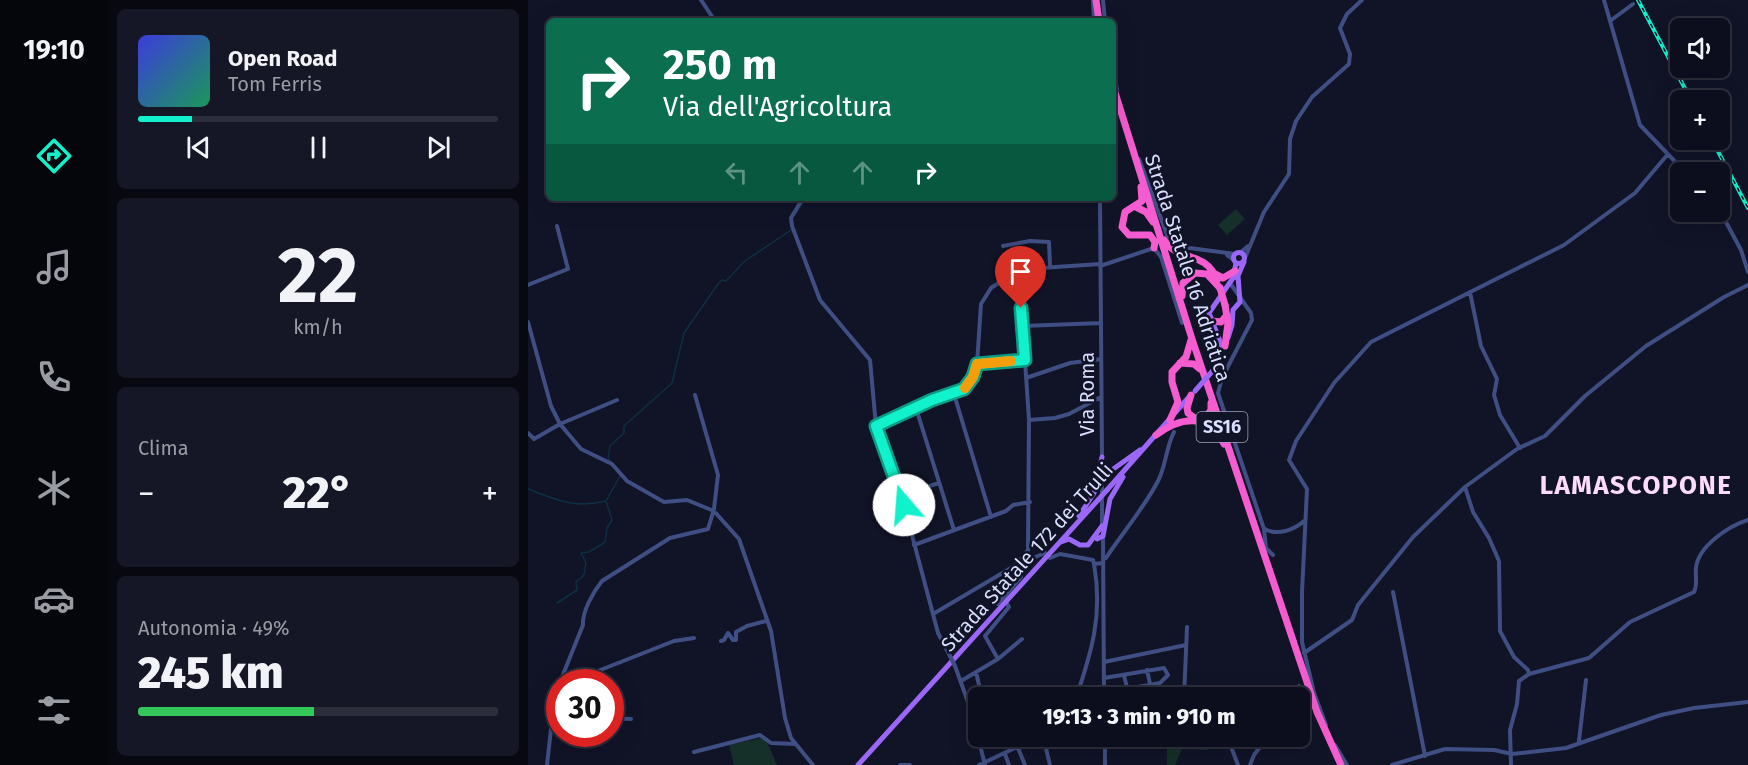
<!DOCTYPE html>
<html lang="it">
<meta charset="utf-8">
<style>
:root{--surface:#0d0e1d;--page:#161726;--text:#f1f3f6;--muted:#9a9ca4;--line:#2d2e3b;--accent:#11f1cb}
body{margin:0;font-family:"Fira Sans",sans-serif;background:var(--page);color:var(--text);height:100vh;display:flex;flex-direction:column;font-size:22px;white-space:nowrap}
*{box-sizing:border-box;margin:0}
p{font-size:20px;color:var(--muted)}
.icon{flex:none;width:33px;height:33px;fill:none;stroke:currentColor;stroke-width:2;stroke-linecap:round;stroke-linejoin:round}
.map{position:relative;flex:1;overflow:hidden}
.panel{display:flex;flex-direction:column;gap:9px;padding:9px;background:#070810;width:420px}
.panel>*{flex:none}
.top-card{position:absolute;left:18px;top:18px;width:570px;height:183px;border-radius:9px;box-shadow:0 6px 24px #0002,0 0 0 2px var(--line);background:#0b6e4f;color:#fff;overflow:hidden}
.controls{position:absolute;left:1142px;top:18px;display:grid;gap:12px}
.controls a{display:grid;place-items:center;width:60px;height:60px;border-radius:9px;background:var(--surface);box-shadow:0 6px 24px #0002,0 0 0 2px var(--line);font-size:30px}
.speed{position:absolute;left:18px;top:669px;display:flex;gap:12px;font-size:30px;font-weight:700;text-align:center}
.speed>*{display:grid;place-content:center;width:78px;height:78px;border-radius:50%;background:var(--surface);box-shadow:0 6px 24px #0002,0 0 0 2px var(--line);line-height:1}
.speed .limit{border:9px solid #d22;background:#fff;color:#111}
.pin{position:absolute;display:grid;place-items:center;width:51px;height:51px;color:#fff;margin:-62px -26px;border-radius:50% 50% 50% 0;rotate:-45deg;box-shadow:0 0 6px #0007}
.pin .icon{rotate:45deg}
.me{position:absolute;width:66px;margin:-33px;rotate:342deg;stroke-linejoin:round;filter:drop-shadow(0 0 4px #0008)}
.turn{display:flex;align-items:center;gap:21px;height:126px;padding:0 18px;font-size:27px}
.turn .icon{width:78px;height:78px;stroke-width:2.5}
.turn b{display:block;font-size:42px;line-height:51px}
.lanes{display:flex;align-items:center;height:57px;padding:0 18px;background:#0003;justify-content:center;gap:30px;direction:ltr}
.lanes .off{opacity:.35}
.big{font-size:45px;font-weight:800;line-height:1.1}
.panel .tile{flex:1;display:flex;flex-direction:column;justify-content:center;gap:9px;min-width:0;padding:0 21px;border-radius:9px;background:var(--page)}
.panel .dial{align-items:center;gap:0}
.dial b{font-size:78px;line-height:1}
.song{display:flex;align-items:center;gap:18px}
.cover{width:72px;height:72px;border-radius:9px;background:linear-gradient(135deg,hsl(240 70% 55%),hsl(150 70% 35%))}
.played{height:6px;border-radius:3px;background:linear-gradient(90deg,var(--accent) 15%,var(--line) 15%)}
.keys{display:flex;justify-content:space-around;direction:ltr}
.heat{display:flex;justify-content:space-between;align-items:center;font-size:33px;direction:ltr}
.charge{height:9px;border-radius:4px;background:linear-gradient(90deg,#34c759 49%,var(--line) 0)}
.trip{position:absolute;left:440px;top:687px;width:342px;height:60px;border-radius:9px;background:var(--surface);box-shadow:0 6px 24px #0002,0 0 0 2px var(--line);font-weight:800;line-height:60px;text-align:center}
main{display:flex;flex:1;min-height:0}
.tab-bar{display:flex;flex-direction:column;width:108px;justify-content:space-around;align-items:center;background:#05060c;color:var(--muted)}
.tab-bar .icon{width:42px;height:42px}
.tab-bar .active{color:var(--accent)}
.tab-bar b{font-size:27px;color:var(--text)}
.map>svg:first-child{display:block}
.green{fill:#153028}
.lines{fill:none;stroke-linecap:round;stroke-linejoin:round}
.stream{stroke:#0e3043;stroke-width:1.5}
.minor{stroke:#3f4f83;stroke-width:4}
.major{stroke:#9a67f6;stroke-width:5}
.highway{stroke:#f55ccf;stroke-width:7}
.rail-casing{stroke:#11f1cb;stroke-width:4}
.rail{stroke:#111327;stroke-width:1.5;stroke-dasharray:4.5;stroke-linecap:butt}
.minor-bridge{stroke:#3f4f83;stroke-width:4}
.major-bridge{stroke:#9a67f6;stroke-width:5}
.highway-bridge{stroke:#f55ccf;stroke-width:7}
.route-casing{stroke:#0b9d84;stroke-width:15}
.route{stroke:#11f1cb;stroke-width:10}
.slow{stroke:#f59e0b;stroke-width:10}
.labels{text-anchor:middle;stroke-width:5;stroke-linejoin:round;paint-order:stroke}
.shield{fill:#111327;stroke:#9da2bd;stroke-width:1.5}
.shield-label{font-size:18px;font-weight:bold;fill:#d9dffd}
.street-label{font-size:20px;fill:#d9dffd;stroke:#111327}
.district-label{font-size:26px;font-weight:bold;letter-spacing:1.5px;fill:#fddbfa;stroke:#111327}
</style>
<main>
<nav class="tab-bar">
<b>19:10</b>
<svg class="icon active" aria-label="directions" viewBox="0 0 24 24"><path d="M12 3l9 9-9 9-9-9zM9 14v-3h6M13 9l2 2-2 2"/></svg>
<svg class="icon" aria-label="music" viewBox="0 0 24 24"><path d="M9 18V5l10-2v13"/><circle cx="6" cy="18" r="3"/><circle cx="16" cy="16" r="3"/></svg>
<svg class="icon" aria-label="phone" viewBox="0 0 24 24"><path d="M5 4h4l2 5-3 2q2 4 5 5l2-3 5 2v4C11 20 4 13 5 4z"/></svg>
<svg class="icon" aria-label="climate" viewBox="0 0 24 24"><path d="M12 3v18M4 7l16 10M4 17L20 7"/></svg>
<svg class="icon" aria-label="car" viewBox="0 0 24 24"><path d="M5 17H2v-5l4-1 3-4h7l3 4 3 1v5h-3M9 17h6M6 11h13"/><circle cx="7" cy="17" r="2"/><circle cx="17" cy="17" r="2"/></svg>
<svg class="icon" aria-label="filters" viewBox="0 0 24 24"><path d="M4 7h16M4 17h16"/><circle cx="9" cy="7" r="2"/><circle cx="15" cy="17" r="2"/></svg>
</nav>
<section class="panel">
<div class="tile">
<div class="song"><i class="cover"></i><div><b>Open Road</b><p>Tom Ferris</p></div></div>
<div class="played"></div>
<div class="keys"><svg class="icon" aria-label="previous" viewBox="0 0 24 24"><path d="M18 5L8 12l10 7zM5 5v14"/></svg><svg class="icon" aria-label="pause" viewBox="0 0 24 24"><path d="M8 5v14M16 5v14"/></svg><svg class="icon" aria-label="next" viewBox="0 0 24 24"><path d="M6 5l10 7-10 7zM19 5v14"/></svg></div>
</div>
<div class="tile dial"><b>22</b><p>km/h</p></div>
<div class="tile"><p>Clima</p>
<div class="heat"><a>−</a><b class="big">22°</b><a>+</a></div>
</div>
<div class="tile"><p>Autonomia · 49%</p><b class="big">245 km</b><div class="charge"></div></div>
</section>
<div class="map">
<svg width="1220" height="765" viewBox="0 0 1220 765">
<rect width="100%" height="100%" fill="#111327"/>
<path class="green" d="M708,209L717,219L699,235L690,225Z
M639,737H678L680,750L654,749L647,765H639Z
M234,738L240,744L249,765H206L201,745Z"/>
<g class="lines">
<path class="stream" d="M268,213L276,201L287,198
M83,462L80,458L82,446L96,433V426L144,383L156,333L190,284L194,280L198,281L217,261L263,230
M0,489C29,500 47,509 78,501L92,476
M29,603L49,590L48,582L56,575L58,563L53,553L61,552L77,542L79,528L84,520L78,501"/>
<path class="minor" d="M173,0L187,21
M575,0L577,21
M1076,0L1112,125L1157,172
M565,1L566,21
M1082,21L1105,4
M585,71L589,89
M611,159L641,240L654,247L707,254
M275,198L263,218L264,226L292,300L342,360L348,426L376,505L410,633L422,656
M572,198L574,457
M1191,209L1213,250L1220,272
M475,246L502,241L521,242L522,266
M712,253L720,246
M699,255L706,260
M717,258L736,212L761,174L762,139L768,121L784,97L821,64L822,54L812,28L819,14L834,0
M572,266L626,248L633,257L654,323
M702,283L723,313L724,320L694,378L690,393L736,529L738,548L745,555
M0,285L40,269L29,226
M942,292L953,346L969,379L966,395L972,415L992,448
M0,322L23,406L32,424L53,449L84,464L99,481L136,502L159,500L186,511L211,539L243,631L257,718L263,738L285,765
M495,326L573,323
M449,364L497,360
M498,378L542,363L573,359
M426,394L463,517
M388,408L426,530
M501,420L527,418L541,414L573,397
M348,426L404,400L436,389L445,377L449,364L453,304L463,288L484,274L498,269L572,264
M0,433L6,439L32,424L89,400
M574,464V526
M937,487L945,512L961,538L971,561L972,631L986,657L1000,670L1001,674
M373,495L411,483
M737,529C749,536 766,530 776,521
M575,536L576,698
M386,545L478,511L485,505L502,502
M522,558L532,554L565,560L566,564L575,563
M575,559L578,558C595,532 616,508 630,481C638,466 638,447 646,432
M491,564L517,553
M865,592L897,756
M470,604L493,577V572L488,565
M405,614L488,565L500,550L501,420L491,271
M193,641L196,640L200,633L205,640H208V632L219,626L238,621
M776,653L824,620L830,605L885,537L937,487L989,449L1017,436L1057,396L1118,346L1196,297L1220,285
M470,659L457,636L481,607L478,602
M576,662L658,645
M427,666L444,713L457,765
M619,670L622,684
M448,672L454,698
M596,676L602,698
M576,678L636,668L640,675L632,683L576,693
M433,681L470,659L494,639
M32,682L55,625C54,612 65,592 74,581L142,538L180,529L186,509L190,475L167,395
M42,682L146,641L166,638
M438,697L466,688
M548,698C564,651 575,614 566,564
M656,698L659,627
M764,698L771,686
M82,718L103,719
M798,725L786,693L774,642V592L779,489L761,460L768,441L806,383L843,342L1036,245L1107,193L1140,154
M515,736L522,765
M577,736V765
M601,736L602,743
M699,736L710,765
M1052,743L1051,741L1058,680
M807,745L819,765
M518,746L520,736
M490,748L497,765
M166,752L232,735L243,743L268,744
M477,754L481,765
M19,765L24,720L32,716
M372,765H382
M451,765L512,736
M722,765L726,755L740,736
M864,765L917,749L966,750L984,754L1038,748L1133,715L1166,708L1220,702
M983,765L982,730L989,704L991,681L1001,674L1061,658L1102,622L1166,592C1170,584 1167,577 1168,568C1170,546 1201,526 1220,520"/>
<path class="major" d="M705.5 258a5.5 5.5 0 1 1 11 0a5.5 5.5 0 1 1-11 0Z
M709,278L716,262
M700,338L704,325L705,310L712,302L710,276
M688,367L693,344L681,313L705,278L708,263
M574,477L612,450
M579,490L661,397
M551,516L566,493L574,457
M569,539L575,536L582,499L595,477
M533,542L541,539L552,545H560L574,526
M330,765L570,500"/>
<path class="highway" d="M568,0L571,21
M585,86L664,339L789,712L813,765
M613,187L614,201L597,212L594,227L601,235H622L627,242L626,248
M608,207L618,212L625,222
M636,240C649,262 678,250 689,280
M687,274L695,278L707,271
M654,296L655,283L667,273L679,274L692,288
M697,305L700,323L697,346
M684,321L693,322L699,315
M652,363L666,364L672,369
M663,395L659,408L660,413L668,419L678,417L683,410V403
M642,420L650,402L644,382V372L658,357L663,340
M628,435C652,417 681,412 696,444"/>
<g class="rail-casing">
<path id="rail" d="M1110,0L1163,100
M1184,140L1220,208"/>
</g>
<use href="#rail" class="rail"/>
<path class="minor-bridge" d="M422,656L427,666"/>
<path class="major-bridge" d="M667,391L688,367
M570,500L579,490"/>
<path class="highway-bridge" d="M692,288L697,305"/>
</g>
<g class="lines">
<g class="route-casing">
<path id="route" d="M376,505L348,426L404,400L436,389L445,377L449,364L497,360L493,308"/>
</g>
<use href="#route" class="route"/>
<path class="slow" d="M437,388L445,377L449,364L483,361"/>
</g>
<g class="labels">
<rect class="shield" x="668.5" y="412" width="51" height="30" rx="4.5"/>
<g class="shield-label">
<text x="694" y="433">SS16</text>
</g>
<g class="street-label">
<text transform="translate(660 268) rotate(72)" y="7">Strada Statale 16 Adriatica</text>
<text transform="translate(559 394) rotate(-90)" y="7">Via Roma</text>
<text transform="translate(499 557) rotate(-48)" y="7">Strada Statale 172 dei Trulli</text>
</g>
<g class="district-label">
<text x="1108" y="494">LAMASCOPONE</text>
</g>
</g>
</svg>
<div class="controls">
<a><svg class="icon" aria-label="sound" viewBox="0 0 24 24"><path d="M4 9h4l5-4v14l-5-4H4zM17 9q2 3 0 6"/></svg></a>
<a>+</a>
<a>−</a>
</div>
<div class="speed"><div class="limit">30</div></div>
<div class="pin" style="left:493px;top:308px;background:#d93025"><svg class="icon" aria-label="arrive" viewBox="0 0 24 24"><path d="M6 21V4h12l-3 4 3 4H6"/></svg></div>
<svg class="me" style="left:376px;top:505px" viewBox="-20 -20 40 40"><circle r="19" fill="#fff"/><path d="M0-13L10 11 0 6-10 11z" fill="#11f1cb"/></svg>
<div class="trip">19:13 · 3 min · 910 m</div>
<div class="top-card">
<div class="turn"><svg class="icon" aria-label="right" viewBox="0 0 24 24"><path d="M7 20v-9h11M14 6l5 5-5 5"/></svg><div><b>250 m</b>Via dell'Agricoltura</div></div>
<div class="lanes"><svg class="icon off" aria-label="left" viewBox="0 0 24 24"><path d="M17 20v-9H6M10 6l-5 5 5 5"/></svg><svg class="icon off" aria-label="ahead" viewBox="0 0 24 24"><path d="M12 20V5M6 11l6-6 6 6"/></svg><svg class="icon off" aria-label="ahead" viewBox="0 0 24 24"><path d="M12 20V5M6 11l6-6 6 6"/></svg><svg class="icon" aria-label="right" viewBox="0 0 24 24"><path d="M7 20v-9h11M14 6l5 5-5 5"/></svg></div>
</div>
</div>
</main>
